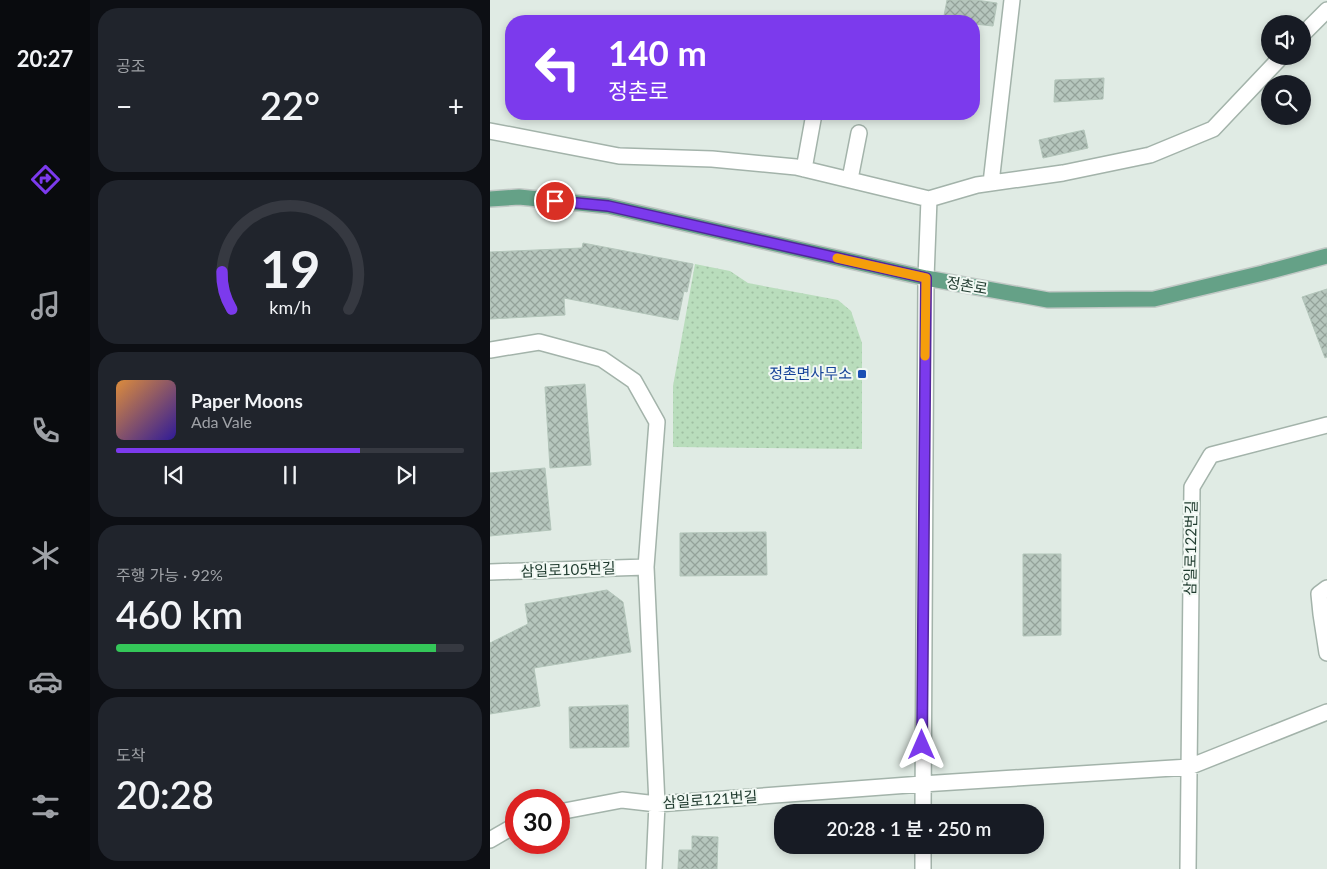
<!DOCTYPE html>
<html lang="ko">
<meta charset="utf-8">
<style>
:root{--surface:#171b24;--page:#20242c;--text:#f1f3f6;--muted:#9ea1a6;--line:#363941;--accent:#7c3aed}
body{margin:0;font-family:Lato,"Noto Sans KR",sans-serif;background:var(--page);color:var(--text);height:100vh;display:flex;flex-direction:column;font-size:19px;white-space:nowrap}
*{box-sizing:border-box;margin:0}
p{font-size:16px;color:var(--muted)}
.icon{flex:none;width:28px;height:28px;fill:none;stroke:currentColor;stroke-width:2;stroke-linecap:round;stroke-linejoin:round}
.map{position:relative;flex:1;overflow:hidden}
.details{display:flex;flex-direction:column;gap:8px;padding:8px;background:#0d0f14;width:400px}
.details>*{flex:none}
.top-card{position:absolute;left:15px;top:15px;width:475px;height:105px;border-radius:20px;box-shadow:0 2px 8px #0003;background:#7c3aed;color:#fff;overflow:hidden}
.buttons{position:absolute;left:771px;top:15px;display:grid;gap:10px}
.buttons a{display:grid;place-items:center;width:50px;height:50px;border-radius:50%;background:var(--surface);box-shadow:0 2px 8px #0003;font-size:25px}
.speed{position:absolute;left:15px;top:789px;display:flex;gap:10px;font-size:25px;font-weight:700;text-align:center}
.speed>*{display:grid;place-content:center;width:65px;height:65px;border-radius:50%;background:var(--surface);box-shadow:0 2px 8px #0003;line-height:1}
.speed .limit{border:8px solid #d22;background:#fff;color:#111}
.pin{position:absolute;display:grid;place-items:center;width:42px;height:42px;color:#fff;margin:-21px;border:2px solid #fff;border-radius:50%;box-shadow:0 1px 5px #0007}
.me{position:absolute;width:55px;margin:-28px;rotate:0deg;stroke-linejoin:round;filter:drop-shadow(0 0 4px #0008)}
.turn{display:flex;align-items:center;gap:18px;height:105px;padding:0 20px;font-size:22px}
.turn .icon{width:65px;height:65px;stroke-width:2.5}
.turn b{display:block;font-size:35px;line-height:42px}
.big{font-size:38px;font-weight:600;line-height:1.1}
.details .card{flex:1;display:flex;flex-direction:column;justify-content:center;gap:8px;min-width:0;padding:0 18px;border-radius:20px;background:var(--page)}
.details .dial{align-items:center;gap:0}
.dial svg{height:130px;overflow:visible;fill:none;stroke:var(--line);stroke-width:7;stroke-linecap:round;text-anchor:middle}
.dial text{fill:var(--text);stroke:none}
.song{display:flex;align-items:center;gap:15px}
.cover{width:60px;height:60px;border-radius:8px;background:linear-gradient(135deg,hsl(30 70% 55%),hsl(250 70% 35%))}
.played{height:5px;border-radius:2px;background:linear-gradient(90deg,var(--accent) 70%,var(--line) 70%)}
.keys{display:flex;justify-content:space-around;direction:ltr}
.heat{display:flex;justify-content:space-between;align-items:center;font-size:28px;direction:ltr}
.charge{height:8px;border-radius:4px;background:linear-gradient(90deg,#34c759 92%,var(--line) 0)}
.trip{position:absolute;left:284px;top:804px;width:270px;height:50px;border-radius:20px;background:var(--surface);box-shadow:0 2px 8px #0003;font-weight:600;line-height:50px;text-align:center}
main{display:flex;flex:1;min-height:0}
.menu{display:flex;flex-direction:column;width:90px;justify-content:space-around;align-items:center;background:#090b0e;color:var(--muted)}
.menu .icon{width:35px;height:35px}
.menu .on{color:var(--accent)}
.menu b{font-size:22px;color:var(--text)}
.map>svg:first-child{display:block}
.park{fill:url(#park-dots)}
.building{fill:url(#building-cross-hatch);stroke:#b3c5ba}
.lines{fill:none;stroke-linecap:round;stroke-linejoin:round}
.minor-casing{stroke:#a3b3aa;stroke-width:18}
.major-casing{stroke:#c1c8c5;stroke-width:18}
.minor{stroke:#fff;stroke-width:15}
.major{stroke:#65a187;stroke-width:15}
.route-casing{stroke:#51269a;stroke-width:12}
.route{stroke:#7c3aed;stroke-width:9}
.slow{stroke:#f59e0b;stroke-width:9}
.transit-dot{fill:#1a4fb4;stroke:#f1f8f3;stroke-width:2}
.labels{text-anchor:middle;stroke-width:4;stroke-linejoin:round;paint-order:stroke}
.street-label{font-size:15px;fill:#213c30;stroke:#f1f8f3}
.transit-label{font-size:15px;fill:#164399;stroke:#f1f8f3;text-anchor:end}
</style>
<main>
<nav class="menu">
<b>20:27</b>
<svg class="icon on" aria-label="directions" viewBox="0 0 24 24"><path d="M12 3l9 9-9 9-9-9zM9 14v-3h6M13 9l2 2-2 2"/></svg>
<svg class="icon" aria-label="music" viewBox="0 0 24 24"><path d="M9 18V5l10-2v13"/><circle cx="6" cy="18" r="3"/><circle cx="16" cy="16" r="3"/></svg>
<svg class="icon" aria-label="phone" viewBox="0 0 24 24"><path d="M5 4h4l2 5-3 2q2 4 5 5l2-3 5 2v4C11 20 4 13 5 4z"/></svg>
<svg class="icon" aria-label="climate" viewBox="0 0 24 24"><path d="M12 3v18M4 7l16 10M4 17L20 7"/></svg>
<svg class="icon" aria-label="car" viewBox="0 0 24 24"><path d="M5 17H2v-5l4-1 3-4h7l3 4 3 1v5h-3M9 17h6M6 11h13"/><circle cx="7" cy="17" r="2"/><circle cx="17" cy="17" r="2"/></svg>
<svg class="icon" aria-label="filters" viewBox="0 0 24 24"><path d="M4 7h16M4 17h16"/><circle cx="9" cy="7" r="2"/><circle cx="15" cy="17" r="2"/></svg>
</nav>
<section class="details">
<div class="card"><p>공조</p>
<div class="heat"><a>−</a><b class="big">22°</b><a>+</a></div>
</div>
<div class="card dial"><svg viewBox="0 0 100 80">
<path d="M14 69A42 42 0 1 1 86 69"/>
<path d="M14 69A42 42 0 0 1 8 46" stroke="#7c3aed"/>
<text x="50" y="56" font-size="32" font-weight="700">19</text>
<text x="50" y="72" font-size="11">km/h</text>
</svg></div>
<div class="card">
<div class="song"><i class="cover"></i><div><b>Paper Moons</b><p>Ada Vale</p></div></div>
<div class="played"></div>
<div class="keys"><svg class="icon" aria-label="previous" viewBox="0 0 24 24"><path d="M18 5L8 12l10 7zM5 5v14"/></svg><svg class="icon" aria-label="pause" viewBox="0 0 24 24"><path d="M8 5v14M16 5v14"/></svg><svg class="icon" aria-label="next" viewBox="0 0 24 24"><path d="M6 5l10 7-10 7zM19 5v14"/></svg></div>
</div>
<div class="card"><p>주행 가능 · 92%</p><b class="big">460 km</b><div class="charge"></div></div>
<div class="card"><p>도착</p><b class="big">20:28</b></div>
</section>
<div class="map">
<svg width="837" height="869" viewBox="0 0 837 869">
<defs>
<pattern id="park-dots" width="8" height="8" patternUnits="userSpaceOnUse" patternTransform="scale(1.25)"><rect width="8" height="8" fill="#b9ddbc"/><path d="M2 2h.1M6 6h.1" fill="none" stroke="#9fbfa2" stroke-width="1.8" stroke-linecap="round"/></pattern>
<pattern id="building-cross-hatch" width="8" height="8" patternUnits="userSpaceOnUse" patternTransform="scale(1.25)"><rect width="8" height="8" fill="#b6c6bd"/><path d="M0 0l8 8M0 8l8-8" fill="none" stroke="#94a29a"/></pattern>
</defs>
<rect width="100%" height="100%" fill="#e0ebe4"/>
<path class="park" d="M205,264L240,271L258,283L348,300L361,311L372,343V449L183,447V386Z"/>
<path class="building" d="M457,0H486L507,3L503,26L484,24V21H453Z
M614,78L613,99L564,102L565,80Z
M594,130L598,148L553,158L549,140Z
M93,243L203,264L197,292L194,291L188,320L74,298L75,315L0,319V252L92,248Z
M837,289V357L835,358L812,297Z
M95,384L101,465L60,468L55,387Z
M55,468L61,530L0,536V473Z
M276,532L277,575L190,576V533Z
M533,554H571V635L533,636Z
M117,590L133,602L141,652L44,668L50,706L0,714V643L38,624L35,604Z
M138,705L139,747L80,748L79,707Z
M202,836L228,837L227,869H188L189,850H202Z"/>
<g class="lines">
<g class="minor-casing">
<path id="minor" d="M812,35L837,10
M0,131L129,156L222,159L306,167L439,199L436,278L433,812
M314,169L324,114
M360,179L369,133
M501,183L522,0
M439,199L487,185L573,173L660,155L723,129L792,56
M0,350L49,342L112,359L144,381L167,422L156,567L167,804L164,869
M0,572L156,567
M837,588L829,594L831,614L837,618
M831,614L837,653
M69,812L132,800L167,804L432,784L699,767L837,712
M0,840L26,825
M433,845V869
M698,869L702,487L721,455L837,425"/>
</g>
<g class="major-casing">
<path id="major" d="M0,199L29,197L118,206L436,278L558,300L664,299L773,273L837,256"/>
</g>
<use href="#minor" class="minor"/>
<use href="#major" class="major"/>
</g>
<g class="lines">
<g class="route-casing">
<path id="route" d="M65,201L118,206L436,278L432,745"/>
</g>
<use href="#route" class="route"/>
<path class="slow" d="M347,258L436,278L435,356"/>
</g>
<rect class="transit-dot" x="367" y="369" width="10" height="10" rx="2.5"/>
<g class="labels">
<g class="street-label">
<text transform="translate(477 286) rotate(10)" y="5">정촌로</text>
<text transform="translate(701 548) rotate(-89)" y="5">삼일로122번길</text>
<text transform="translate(78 570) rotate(-2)" y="5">삼일로105번길</text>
<text transform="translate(220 800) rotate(-4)" y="5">삼일로121번길</text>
</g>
<g class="transit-label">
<text x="362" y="379">정촌면사무소</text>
</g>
</g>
</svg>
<div class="buttons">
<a><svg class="icon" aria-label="sound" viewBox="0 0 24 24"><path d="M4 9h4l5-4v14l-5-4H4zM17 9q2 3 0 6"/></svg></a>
<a><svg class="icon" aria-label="search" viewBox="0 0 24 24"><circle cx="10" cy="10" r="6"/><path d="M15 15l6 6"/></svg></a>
</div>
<div class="speed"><div class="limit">30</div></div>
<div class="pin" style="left:65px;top:201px;background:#d93025"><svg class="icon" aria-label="arrive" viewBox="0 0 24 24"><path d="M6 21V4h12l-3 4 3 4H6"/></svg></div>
<svg class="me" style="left:432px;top:745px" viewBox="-20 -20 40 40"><path d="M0-17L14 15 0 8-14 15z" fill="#7c3aed" stroke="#fff" stroke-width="4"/></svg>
<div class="trip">20:28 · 1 분 · 250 m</div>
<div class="top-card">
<div class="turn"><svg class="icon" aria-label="left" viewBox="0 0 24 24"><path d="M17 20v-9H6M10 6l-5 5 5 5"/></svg><div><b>140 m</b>정촌로</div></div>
</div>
</div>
</main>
